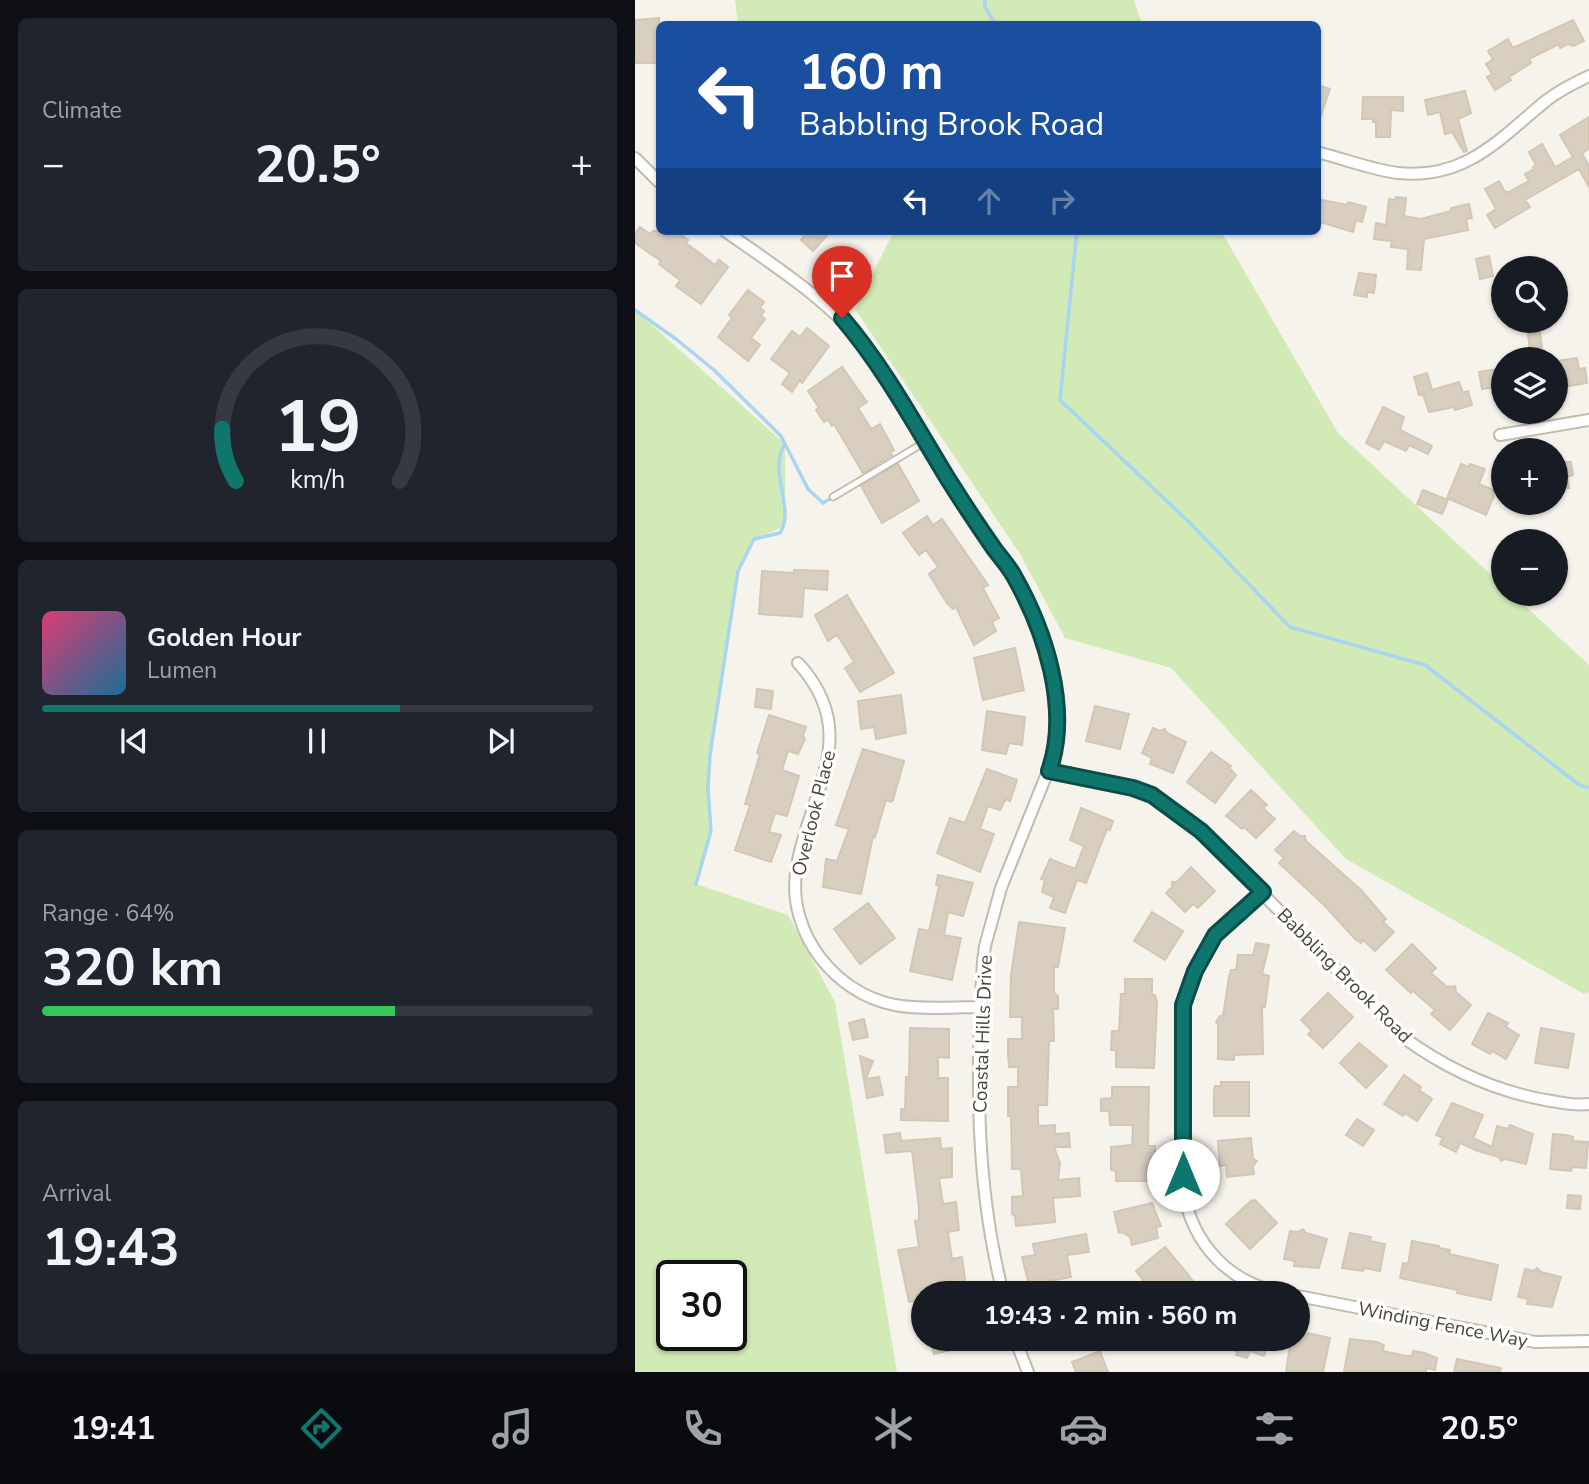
<!DOCTYPE html>
<meta charset="utf-8">
<style>
:root{--surface:#171b24;--page:#20242c;--text:#f1f3f6;--muted:#9ea1a6;--line:#363941;--accent:#0f766e}
body{margin:0;font-family:"Nunito Sans",sans-serif;background:var(--page);color:var(--text);height:100vh;display:flex;flex-direction:column;font-size:26px;white-space:nowrap}
*{box-sizing:border-box;margin:0}
p{font-size:23px;color:var(--muted)}
.icon{flex:none;width:38px;height:38px;fill:none;stroke:currentColor;stroke-width:2;stroke-linecap:round;stroke-linejoin:round}
.map{position:relative;flex:1;overflow:hidden}
.panel{display:flex;flex-direction:column;gap:18px;padding:18px;background:#0d0f14;width:635px}
.panel>*{flex:none}
.banner{position:absolute;left:21px;top:21px;width:665px;height:214px;border-radius:10px;box-shadow:0 2px 5px #0004;background:#1a4fa0;color:#fff;overflow:hidden}
.fabs{position:absolute;left:856px;top:256px;display:grid;gap:14px}
.fabs a{display:grid;place-items:center;width:77px;height:77px;border-radius:50%;background:var(--surface);box-shadow:0 2px 5px #0004;font-size:35px}
.speed{position:absolute;left:21px;top:1260px;display:flex;gap:14px;font-size:35px;font-weight:700;text-align:center}
.speed>*{display:grid;place-content:center;width:91px;height:91px;border-radius:50%;background:var(--surface);box-shadow:0 2px 5px #0004;line-height:1}
.speed .limit{border:4px solid #111;border-radius:10px;background:#fff;color:#111}
.pin{position:absolute;display:grid;place-items:center;width:60px;height:60px;color:#fff;margin:-72px -30px;border-radius:50% 50% 50% 0;rotate:-45deg;box-shadow:0 0 7px #0007}
.pin .icon{rotate:45deg}
.me{position:absolute;width:77px;margin:-38px;rotate:0deg;stroke-linejoin:round;filter:drop-shadow(0 0 5px #0008)}
.turn{display:flex;align-items:center;gap:24px;height:147px;padding:0 28px;font-size:32px}
.turn .icon{width:91px;height:91px;stroke-width:2.5}
.turn b{display:block;font-size:49px;line-height:60px}
.lanes{display:flex;align-items:center;height:66px;padding:0 28px;background:#0003;justify-content:center;gap:35px;direction:ltr}
.lanes .off{opacity:.35}
.big{font-size:52px;font-weight:700;line-height:1.1}
.panel .widget{flex:1;display:flex;flex-direction:column;justify-content:center;gap:10px;min-width:0;padding:0 24px;border-radius:10px;background:var(--page)}
.panel .dial{align-items:center;gap:0}
.dial svg{height:182px;overflow:visible;fill:none;stroke:var(--line);stroke-width:7;stroke-linecap:round;text-anchor:middle}
.dial text{fill:var(--text);stroke:none}
.song{display:flex;align-items:center;gap:21px}
.cover{width:84px;height:84px;border-radius:10px;background:linear-gradient(135deg,hsl(340 70% 55%),hsl(200 70% 35%))}
.played{height:7px;border-radius:4px;background:linear-gradient(90deg,var(--accent) 65%,var(--line) 65%)}
.keys{display:flex;justify-content:space-around;direction:ltr}
.heat{display:flex;justify-content:space-between;align-items:center;font-size:38px;direction:ltr}
.charge{height:10px;border-radius:5px;background:linear-gradient(90deg,#34c759 64%,var(--line) 0)}
.trip{position:absolute;left:276px;top:1281px;width:399px;height:70px;border-radius:35px;background:var(--surface);box-shadow:0 2px 5px #0004;font-weight:700;line-height:70px;text-align:center}
.tab-bar{display:flex;height:112px;justify-content:space-around;align-items:center;background:#090b0e;color:var(--muted)}
.tab-bar .icon{width:49px;height:49px}
.tab-bar .current{color:var(--accent)}
.tab-bar b{font-size:32px;color:var(--text)}
main{display:flex;flex:1;min-height:0}
.map>svg:first-child{display:block}
.green{fill:#d2eab5;fill-rule:evenodd}
.lines{fill:none;stroke-linecap:round;stroke-linejoin:round}
.stream{stroke:#a9d4f2;stroke-width:3.5}
.building{fill:#d8cfc1;stroke:#d3c7b4;stroke-width:2}
.service-casing{stroke:#c2bbae;stroke-width:9}
.minor-casing{stroke:#c2bbae;stroke-width:14}
.service{stroke:#fff;stroke-width:5}
.minor{stroke:#fff;stroke-width:10}
.route-casing{stroke:#0a4d48;stroke-width:18}
.route{stroke:#0f766e;stroke-width:12}
.labels{text-anchor:middle;stroke-width:7;stroke-linejoin:round;paint-order:stroke}
.street-label{font-size:19px;fill:#4b4439;stroke:#fff}
</style>
<main>
<section class="panel">
<div class="widget"><p>Climate</p>
<div class="heat"><a>−</a><b class="big">20.5°</b><a>+</a></div>
</div>
<div class="widget dial"><svg viewBox="0 0 100 80">
<path d="M14 69A42 42 0 1 1 86 69"/>
<path d="M14 69A42 42 0 0 1 8 46" stroke="#0f766e"/>
<text x="50" y="56" font-size="32" font-weight="700">19</text>
<text x="50" y="72" font-size="11">km/h</text>
</svg></div>
<div class="widget">
<div class="song"><i class="cover"></i><div><b>Golden Hour</b><p>Lumen</p></div></div>
<div class="played"></div>
<div class="keys"><svg class="icon" aria-label="previous" viewBox="0 0 24 24"><path d="M18 5L8 12l10 7zM5 5v14"/></svg><svg class="icon" aria-label="pause" viewBox="0 0 24 24"><path d="M8 5v14M16 5v14"/></svg><svg class="icon" aria-label="next" viewBox="0 0 24 24"><path d="M6 5l10 7-10 7zM19 5v14"/></svg></div>
</div>
<div class="widget"><p>Range · 64%</p><b class="big">320 km</b><div class="charge"></div></div>
<div class="widget"><p>Arrival</p><b class="big">19:43</b></div>
</section>
<div class="map">
<svg width="954" height="1372" viewBox="0 0 954 1372">
<rect width="100%" height="100%" fill="#f6f3ec"/>
<path class="green" d="M100,0H499L507,24H107L103,23Z
M259,231H586L703,433L868,586V593H876L954,665V992L949,994L711,859L536,668L430,638L385,554L220,309Z
M0,310L150,444V526L119,539L103,571L75,755L73,788L76,831L61,884L153,915L200,1002L262,1372H0ZM37,1276H96V1335H37Z"/>
<g class="lines">
<path class="stream" d="M350,0V7L360,24
M442,231L425,400L555,523L655,627L790,665L943,784L954,788
M0,310L41,339L79,370L146,436L173,489L188,503L198,497
M61,884L76,831L73,788L75,755L103,571L119,539L145,533C161,509 132,470 150,444"/>
</g>
<path class="building" d="M24,18V63H0V20Z
M938,20L949,41L938,46L933,44L925,48L924,44L894,59L896,63L874,77L876,80L860,90L852,77L857,74L851,64L858,59L853,51L873,39L878,48Z
M682,85L695,89L684,121L682,120Z
M830,91L836,113L823,119L832,151L829,152L817,132L810,134L805,112L793,115L790,100Z
M728,97H768V111L756,110L755,137H741V122H738V119H727Z
M954,117V149L947,153L954,166V187L944,169L890,200L895,207L860,228L852,215L861,209L850,189L864,181L870,192H874L894,181L890,174L899,169L898,167L901,165L894,152L907,144L920,167L938,157L925,135Z
M761,197L771,198L769,216L786,219L816,211V208L834,204L837,218L831,219L833,230L789,239L786,270L772,269L773,249L756,247L757,241L739,239L741,223L751,225L754,199L760,200Z
M687,200L712,205L713,202L731,207L727,222L721,220L718,232L682,221Z
M5,227L15,234L18,231H41L53,240L51,243L80,265L84,260L93,267L66,304L41,286L45,280L24,264L26,261L0,243V234Z
M173,231H196L178,251L166,240Z
M854,256L858,276L845,279L841,259Z
M221,259L235,266L226,284L212,277Z
M724,273L741,275L739,293L732,292V297L719,295Z
M113,290L129,302L125,308L129,311L126,316L130,319L116,338L125,345L113,361L83,337L97,318L94,315Z
M172,328L194,346L167,383L165,380L157,392L147,384L155,373L136,359L157,331L165,337Z
M905,332L907,348L895,350L893,334Z
M942,358L944,369L950,368L952,383L934,386L933,382L920,384V361Z
M207,367L232,402L223,408L236,429L245,424L259,450L255,452L257,455L228,473L199,424L197,426L193,419L189,422L181,410L184,408L173,391Z
M868,368V386L847,389L844,372Z
M792,373L797,390L824,382L828,393L833,391L837,405L820,410L819,407L794,412L788,394L784,395L779,377Z
M748,407L769,417L765,430L797,446L793,454L774,445L771,451L749,441L744,450L731,443Z
M930,462H936L938,475L932,477L934,488L920,490V464Z
M263,464L284,501L247,523L226,486Z
M826,464L834,467L835,464L850,469L844,484L861,491L851,515L812,498Z
M788,490L813,500L807,514L782,504Z
M292,516L298,525L307,519L353,585L348,588L364,618L357,622L361,631L339,645L321,607L318,609L312,603L294,574L303,567L291,550L284,555L268,533Z
M159,570L193,571L192,590L169,588L167,617L124,614L127,571L159,573Z
M212,595L259,673L225,692L210,668L219,662L208,644L202,635L193,641L180,615Z
M380,648L389,690L348,700L339,658Z
M122,689L138,691L136,709L120,707Z
M266,695L271,733L241,739L239,727L226,729L223,701Z
M460,706L494,714L485,749L451,741Z
M352,711L390,717L387,745L374,743L371,754L347,750Z
M134,715L171,727L168,736L170,739L163,754L153,751L147,770L164,776L152,816L140,813L134,832L146,835L136,862L100,850L115,805L110,804L125,754L122,753Z
M518,728L525,731L530,729L532,733L551,742L538,773L515,764L517,758L507,753Z
M228,749L269,761L258,800L256,802L251,800L240,837L238,836L226,894L188,887L191,859L202,861L214,829L201,825Z
M576,752L596,766L594,768L601,775L580,803L552,782Z
M352,769L382,780L375,801L371,799L365,810L353,806L345,829L359,834L345,872L302,853L315,818L330,823Z
M616,790L632,805L628,808L640,819L621,838L609,827L607,829L591,816Z
M446,808L478,821L475,830L472,829L451,883L442,880L430,913L415,908L419,897L407,892L410,880L406,879L415,859L440,869L449,846L435,840Z
M659,831L665,836H670L671,841L726,890L751,919L748,922L759,932L740,951L728,940L726,943L720,939L689,905L644,863L649,858L640,850Z
M556,867L580,891L563,908L558,904L550,912L531,893L537,887V882H542Z
M303,875L338,883L328,916L313,912L309,935L326,938L317,980L275,971L284,929L294,931L304,886L301,885Z
M233,903L260,938L225,964L199,929Z
M517,912L548,931L530,960L499,941Z
M384,922L430,928L423,967H419V993L423,996V1009H418L419,1041H414L412,1105H403V1126L420,1125V1134L434,1133L435,1147H419L425,1163L423,1180L444,1178L445,1196L418,1198L420,1222L381,1226L380,1216L377,1214V1197L388,1196L386,1169H377L376,1116H373V1087H383V1067H374L373,1053V1039H387V1017H375L376,975Z
M621,943L634,945L627,974L634,976L630,1007H627L628,1054L599,1055V1060L583,1059V1024L581,1022L585,1016H588L594,977L596,970H601L603,955H618Z
M777,944L801,968L796,973L812,987L820,986L821,992L836,1005L815,1030L796,1014L800,1010L778,991L776,993L751,970Z
M490,979H517V995H520L522,1002L519,1068L481,1067V1050H476L477,1031H484L486,994H490Z
M693,993L718,1017L688,1048L673,1034L677,1031L666,1020Z
M853,1013L873,1023L871,1027L884,1035L871,1059L857,1051L855,1054L837,1044Z
M229,1019L233,1037L218,1040L214,1023Z
M275,1028L314,1029V1058L303,1057V1078H313V1121L266,1120V1109H270L271,1077H274Z
M906,1028L939,1034L933,1068L900,1063Z
M724,1043L752,1066L731,1088L705,1063Z
M225,1056L238,1061L231,1079L244,1077L248,1095L232,1098Z
M769,1075L786,1087L784,1090L797,1099L782,1121L770,1113L768,1116L749,1104Z
M586,1082H614V1116H579V1090L580,1086H586Z
M477,1087H514L513,1146H520L519,1181H481V1171L476,1170V1147L497,1145L498,1125H475L474,1111H466V1099L477,1098Z
M817,1103L848,1115L838,1138L857,1147L862,1126L873,1129L875,1125L898,1134L891,1164L870,1159L866,1161L864,1157L843,1151L825,1143L821,1152L805,1144L808,1138L801,1135Z
M722,1119L739,1130L728,1146L711,1135Z
M265,1133L266,1141L305,1138L306,1149L317,1148V1177L304,1178L308,1204L321,1202L324,1230L313,1232L317,1259L327,1257L331,1287L289,1293V1299L274,1302L263,1250L284,1247L280,1221L284,1220V1208L277,1151L251,1153L249,1135Z
M918,1134L931,1135L938,1137V1141L953,1142L951,1168L937,1167L936,1171L915,1169Z
M616,1138L618,1159L622,1161L618,1166L619,1174L592,1177L591,1165L585,1166L583,1141Z
M933,1195L946,1196L945,1209L932,1208Z
M617,1200L619,1202L620,1200L642,1223L615,1249L591,1224Z
M517,1203L526,1226L521,1227L523,1238L497,1245L495,1237L487,1232L484,1233L479,1212Z
M668,1229L671,1233L692,1239L684,1268L659,1266L660,1261L649,1259L655,1231L663,1232Z
M715,1233L736,1237L735,1241L750,1244L745,1271L729,1268L728,1271L707,1268Z
M451,1234L454,1252L432,1255L436,1277L394,1285L387,1257L400,1255L398,1244Z
M777,1241L804,1246V1248L815,1250L814,1254L863,1265L856,1300L822,1293L823,1290L765,1278L768,1263L773,1264Z
M530,1247L551,1272L567,1293H517L507,1281L508,1280L501,1271Z
M902,1268L906,1272L926,1277L917,1307L892,1304L893,1299L883,1297L890,1269L899,1271Z
M663,1331L695,1338L688,1372H651L656,1339H663Z
M295,1339H344L345,1343L299,1354Z
M597,1339H635L629,1356L615,1351L612,1358L601,1355L603,1352L594,1348Z
M715,1339L742,1342L749,1345L748,1351L771,1356H777L778,1351L790,1353L802,1358L800,1370L791,1368V1372H709Z
M465,1351L473,1372H441L437,1362Z
M822,1359L866,1368L865,1372H819Z"/>
<g class="lines">
<g class="service-casing">
<path id="service" d="M198,497L290,442"/>
</g>
<g class="minor-casing">
<path id="minor" d="M685,153C710,159 737,170 763,173C831,180 864,139 912,100C925,90 939,83 954,76
M0,158L24,182
M90,231C138,265 189,297 227,342L326,500L378,573L400,618L417,678L421,721L419,756L366,888L350,946L348,961C341,1073 340,1184 368,1293
M865,435L954,420
M163,663C230,736 171,795 161,873C153,934 201,994 260,1005C288,1010 318,1007 345,1007
M414,770L498,788L518,795L566,831L768,1037C813,1070 861,1092 916,1101C928,1103 941,1106 954,1104
M628,892L580,935L563,964L548,1005V1189C557,1244 594,1284 649,1293
M663,1296L900,1342L954,1341
M380,1339L393,1372"/>
</g>
<use href="#service" class="service"/>
<use href="#minor" class="minor"/>
</g>
<g class="lines">
<g class="route-casing">
<path id="route" d="M207,318C249,367 280,425 313,479C328,503 344,527 360,550C367,559 374,567 379,576C410,631 436,709 414,771L498,788L517,795L566,831L628,892L580,935L560,971L548,1005V1175"/>
</g>
<use href="#route" class="route"/>
</g>
<g class="labels">
<g class="street-label">
<text transform="translate(178 813) rotate(-76)" y="7">Overlook Place</text>
<text transform="translate(710 975) rotate(45)" y="7">Babbling Brook Road</text>
<text transform="translate(347 1034) rotate(-88)" y="7">Coastal Hills Drive</text>
<text transform="translate(808 1324) rotate(11)" y="7">Winding Fence Way</text>
</g>
</g>
</svg>
<div class="fabs">
<a><svg class="icon" aria-label="search" viewBox="0 0 24 24"><circle cx="10" cy="10" r="6"/><path d="M15 15l6 6"/></svg></a>
<a><svg class="icon" aria-label="layers" viewBox="0 0 24 24"><path d="M12 4l9 5-9 5-9-5zM3 14l9 5 9-5"/></svg></a>
<a>+</a>
<a>−</a>
</div>
<div class="speed"><div class="limit">30</div></div>
<div class="pin" style="left:207px;top:318px;background:#d93025"><svg class="icon" aria-label="arrive" viewBox="0 0 24 24"><path d="M6 21V4h12l-3 4 3 4H6"/></svg></div>
<svg class="me" style="left:548px;top:1175px" viewBox="-20 -20 40 40"><circle r="19" fill="#fff"/><path d="M0-13L10 11 0 6-10 11z" fill="#0f766e"/></svg>
<div class="trip">19:43 · 2 min · 560 m</div>
<div class="banner">
<div class="turn"><svg class="icon" aria-label="left" viewBox="0 0 24 24"><path d="M17 20v-9H6M10 6l-5 5 5 5"/></svg><div><b>160 m</b>Babbling Brook Road</div></div>
<div class="lanes"><svg class="icon" aria-label="left" viewBox="0 0 24 24"><path d="M17 20v-9H6M10 6l-5 5 5 5"/></svg><svg class="icon off" aria-label="ahead" viewBox="0 0 24 24"><path d="M12 20V5M6 11l6-6 6 6"/></svg><svg class="icon off" aria-label="right" viewBox="0 0 24 24"><path d="M7 20v-9h11M14 6l5 5-5 5"/></svg></div>
</div>
</div>
</main>
<nav class="tab-bar">
<b>19:41</b>
<svg class="icon current" aria-label="directions" viewBox="0 0 24 24"><path d="M12 3l9 9-9 9-9-9zM9 14v-3h6M13 9l2 2-2 2"/></svg>
<svg class="icon" aria-label="music" viewBox="0 0 24 24"><path d="M9 18V5l10-2v13"/><circle cx="6" cy="18" r="3"/><circle cx="16" cy="16" r="3"/></svg>
<svg class="icon" aria-label="phone" viewBox="0 0 24 24"><path d="M5 4h4l2 5-3 2q2 4 5 5l2-3 5 2v4C11 20 4 13 5 4z"/></svg>
<svg class="icon" aria-label="climate" viewBox="0 0 24 24"><path d="M12 3v18M4 7l16 10M4 17L20 7"/></svg>
<svg class="icon" aria-label="car" viewBox="0 0 24 24"><path d="M5 17H2v-5l4-1 3-4h7l3 4 3 1v5h-3M9 17h6M6 11h13"/><circle cx="7" cy="17" r="2"/><circle cx="17" cy="17" r="2"/></svg>
<svg class="icon" aria-label="filters" viewBox="0 0 24 24"><path d="M4 7h16M4 17h16"/><circle cx="9" cy="7" r="2"/><circle cx="15" cy="17" r="2"/></svg>
<b>20.5°</b>
</nav>
